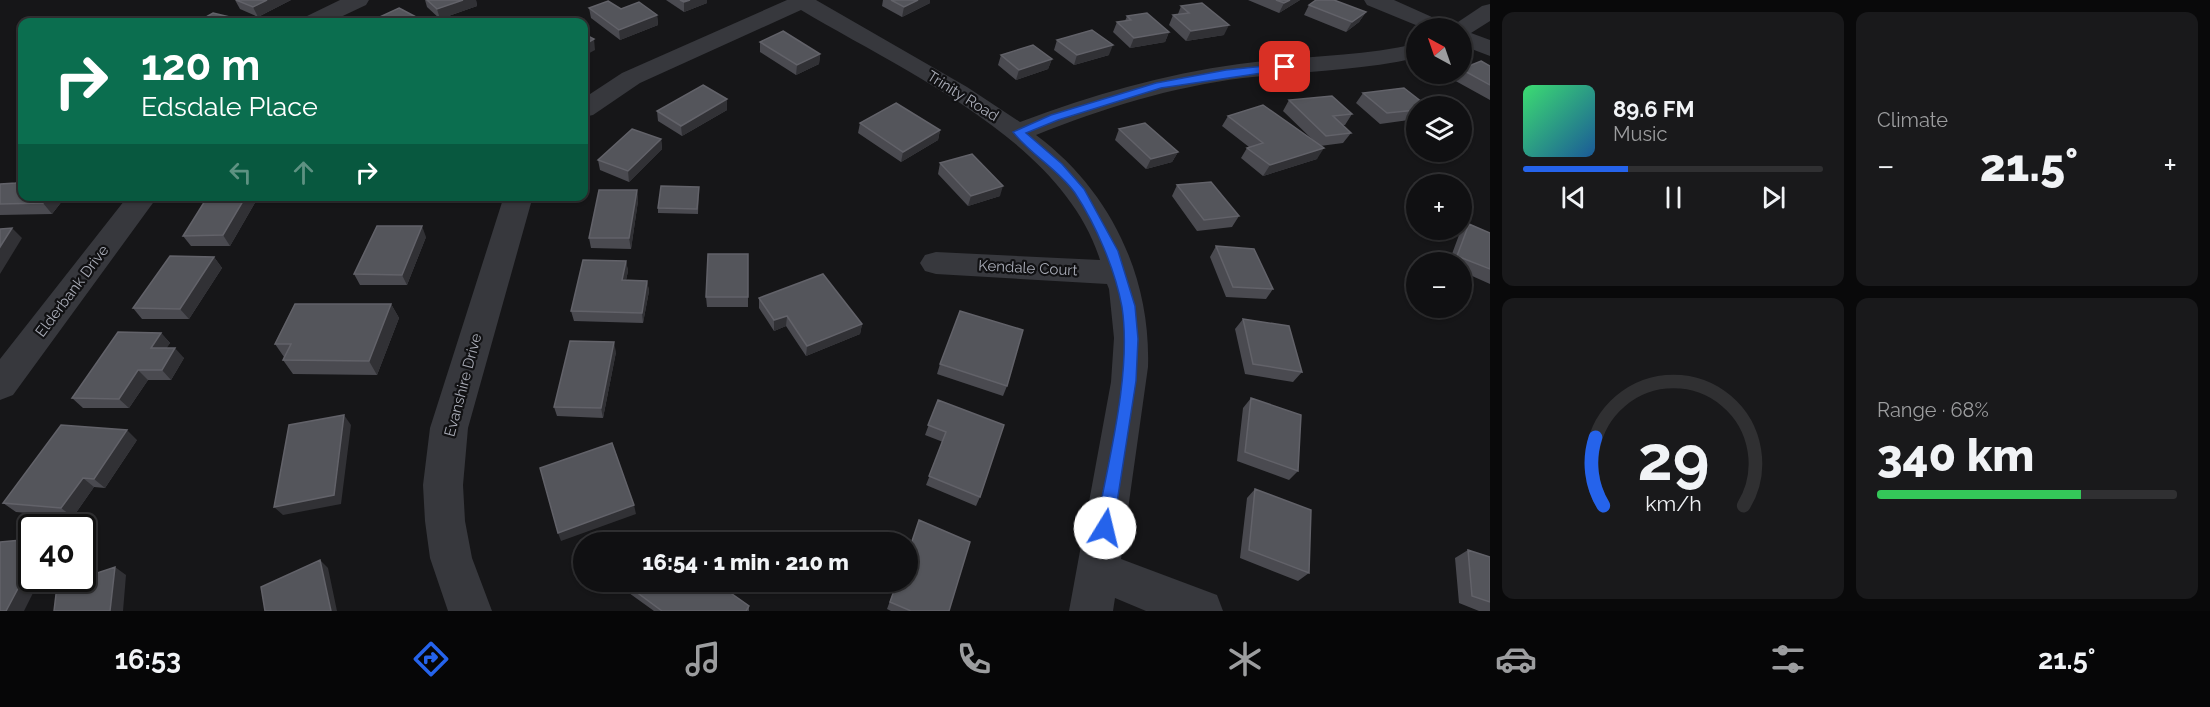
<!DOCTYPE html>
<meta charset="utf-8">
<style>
:root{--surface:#101012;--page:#19191b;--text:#f1f3f6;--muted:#9c9d9f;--line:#303032;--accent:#2563eb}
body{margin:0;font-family:Raleway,sans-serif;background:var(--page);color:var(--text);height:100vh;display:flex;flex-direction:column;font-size:22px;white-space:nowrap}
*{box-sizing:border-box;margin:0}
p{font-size:20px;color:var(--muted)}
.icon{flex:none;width:33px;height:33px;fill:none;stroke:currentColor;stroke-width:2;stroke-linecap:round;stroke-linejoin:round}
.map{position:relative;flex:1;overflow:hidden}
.details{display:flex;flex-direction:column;gap:12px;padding:12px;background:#09090a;width:720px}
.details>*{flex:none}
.top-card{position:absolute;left:18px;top:18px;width:570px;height:183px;border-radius:12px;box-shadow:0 2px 4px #0004,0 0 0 2px var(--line);background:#0b6e4f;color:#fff;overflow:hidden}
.needle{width:39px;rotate:320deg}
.buttons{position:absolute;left:1406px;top:18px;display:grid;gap:12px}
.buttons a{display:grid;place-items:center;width:66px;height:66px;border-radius:50%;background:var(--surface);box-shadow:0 2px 4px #0004,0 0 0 2px var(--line);font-size:30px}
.speed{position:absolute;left:18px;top:514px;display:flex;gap:12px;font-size:30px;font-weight:700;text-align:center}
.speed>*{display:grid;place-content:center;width:78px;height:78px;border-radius:50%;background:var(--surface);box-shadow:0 2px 4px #0004,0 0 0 2px var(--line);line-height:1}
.speed .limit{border:3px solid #111;border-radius:9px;background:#fff;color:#111}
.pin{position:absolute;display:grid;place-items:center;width:51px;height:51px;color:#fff;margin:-26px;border-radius:12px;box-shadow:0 3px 9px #0006}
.me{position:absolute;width:66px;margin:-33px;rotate:9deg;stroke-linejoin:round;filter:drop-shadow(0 0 4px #0008)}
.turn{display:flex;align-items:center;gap:21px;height:126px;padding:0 24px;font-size:27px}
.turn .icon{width:78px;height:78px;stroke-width:2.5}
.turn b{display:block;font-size:42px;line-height:51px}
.lanes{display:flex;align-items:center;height:57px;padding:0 24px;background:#0003;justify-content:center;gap:30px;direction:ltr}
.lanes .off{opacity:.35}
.big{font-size:45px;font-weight:800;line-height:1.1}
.details .widget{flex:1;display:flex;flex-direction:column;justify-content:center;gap:9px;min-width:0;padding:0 21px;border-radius:12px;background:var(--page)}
.details .dial{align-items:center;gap:0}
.dial svg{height:156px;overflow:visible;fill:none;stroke:var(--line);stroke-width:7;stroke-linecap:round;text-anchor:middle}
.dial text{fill:var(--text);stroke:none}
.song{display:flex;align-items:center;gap:18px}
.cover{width:72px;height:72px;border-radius:9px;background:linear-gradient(135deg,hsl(140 70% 55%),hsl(210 70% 35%))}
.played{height:6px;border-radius:3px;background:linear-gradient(90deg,var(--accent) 35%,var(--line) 35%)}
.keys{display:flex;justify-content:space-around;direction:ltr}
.heat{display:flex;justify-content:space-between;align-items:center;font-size:33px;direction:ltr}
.charge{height:9px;border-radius:4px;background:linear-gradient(90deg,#34c759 68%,var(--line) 0)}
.details .tiles{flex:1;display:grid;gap:12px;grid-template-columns:repeat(2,1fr)}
.trip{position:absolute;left:573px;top:532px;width:345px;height:60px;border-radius:30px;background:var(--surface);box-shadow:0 2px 4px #0004,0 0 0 2px var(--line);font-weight:800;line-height:60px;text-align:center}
.dock{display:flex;height:96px;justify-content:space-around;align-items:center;background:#060607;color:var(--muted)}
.dock .icon{width:42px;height:42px}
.dock .selected{color:var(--accent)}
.dock b{font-size:27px;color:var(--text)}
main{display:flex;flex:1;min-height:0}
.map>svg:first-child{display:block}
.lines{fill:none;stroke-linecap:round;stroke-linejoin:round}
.minor{fill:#37383d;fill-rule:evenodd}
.wall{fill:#4a4a50}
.shaded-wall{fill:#313135}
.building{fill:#54555b;stroke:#626269;stroke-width:1.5}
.route{fill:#2563eb;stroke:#184099;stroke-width:1.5}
.labels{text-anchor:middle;stroke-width:4.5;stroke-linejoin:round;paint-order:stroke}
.street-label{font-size:15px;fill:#a9acb7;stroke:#111113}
</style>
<main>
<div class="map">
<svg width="1490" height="611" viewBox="0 0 1490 611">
<rect width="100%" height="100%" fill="#161618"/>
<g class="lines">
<path class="minor" d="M340,0H369L366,5L330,22H302L305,17Z
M787,0H816L967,87L1020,122C1091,95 1164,74 1239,64C1298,56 1358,57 1416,44V58C1359,71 1301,71 1243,78C1172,87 1103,108 1036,135C1110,190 1151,276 1148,367L1121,559L1217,595L1223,611H1146L1115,598L1113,611H1069L1111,382L1114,338L1109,289L1107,284L936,274L925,271L920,263L925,255L936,252L1100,260C1063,140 901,70 801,10L640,83L593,115L584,117V98L622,73Z
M1364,0H1394L1452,26L1482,6L1490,4V21L1471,33L1490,40V56L1461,45V28H1423L1367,5Z
M128,196H158L13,395L0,400V359Z
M504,196H533L468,428L463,485L465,521L472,558L492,611H448L430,558L425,521L423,485L430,428Z"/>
</g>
<path class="wall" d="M235,0H291L258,17L240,9Z
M425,0H476L477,6L440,19L427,7Z
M666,0H707V3L684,12Z
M883,0H930V3L902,17L882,6Z
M1248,0H1300L1279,13Z
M1309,5L1366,12L1359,22L1346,32L1304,15Z
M1181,6L1224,35L1186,41L1169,25L1173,15L1178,14Z
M589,8L621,9L657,15L658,25L620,40L591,18Z
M1127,16L1169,32L1165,42L1130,48L1113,32L1117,22L1125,21Z
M1057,40L1109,55L1074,65L1054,50Z
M760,42L820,54L819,64L796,75L760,52Z
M1001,55L1052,59L1048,69L1016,80L998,65Z
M1490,66V100L1452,79L1457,74H1461V69Z
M1363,93L1416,106V119L1380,124L1356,103Z
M1289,100L1352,114L1345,125H1342L1351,133L1343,143L1320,146L1317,159L1263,176L1241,158L1247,148L1249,147L1222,126L1228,116L1315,142L1283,111Z
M727,110L682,136L658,121L657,111Z
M860,123L940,130L938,140L901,162L858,133Z
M1119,129L1178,152L1172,162L1146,169L1115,140Z
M661,139L662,149L629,182L600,170L598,160Z
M940,163L1000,196L968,206L938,174Z
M0,184L22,196H66L52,214L0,215Z
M1177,185L1239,216L1232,227L1197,231L1172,196Z
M699,187L698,214L658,213V208Z
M637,190L638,201L631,249L591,248L589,238Z
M256,201L230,246H191L183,236Z
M1469,224L1490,233V284L1461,271V262H1449L1459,235Z
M426,237L407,285H360L354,274Z
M1216,246L1273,289L1266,299L1226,297L1210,257Z
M748,254V307H707L706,297Z
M214,257L222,268L189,319H142L133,308Z
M626,261L628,271L626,280L647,281L649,291L643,323L574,321L571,311Z
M759,298L862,324L860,334L806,356L786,326L774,331L759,308Z
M391,304L399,318L377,375L293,374L283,360L284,357L275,344Z
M1243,319L1302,372L1293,382L1245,374L1235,329Z
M161,333L170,343L166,348L184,358L171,380H148L129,408H83L72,398Z
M616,352L603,418L557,416L554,407Z
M940,364L1007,386L1003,396L937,374Z
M1251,398L1298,471L1289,480L1237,461L1243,408Z
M938,400L980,497L976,506L926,485L943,442L925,435Z
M137,440L105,488L94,487L73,517L16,512L3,503Z
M1255,489L1309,573L1298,581L1240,558L1247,498Z
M1468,550L1490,557V611H1479L1459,603L1455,558Z
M897,582L949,611H891L887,609Z
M627,585L749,606V611H654L629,593Z"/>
<path class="shaded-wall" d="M267,0H291L258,17L253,7Z
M463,0H476L477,6L440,19L437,9Z
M690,0H707V3L684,12V2Z
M918,0H930V3L902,17L904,7Z
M1290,0H1300L1279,13L1284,3Z
M1366,12L1359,22L1346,32L1352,22Z
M657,15L658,25L620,40L619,30Z
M234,18L236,22H226Z
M418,18L419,22H409Z
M1229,25L1224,35L1186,41L1191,31Z
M1169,32L1165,42L1130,48L1134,38Z
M594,39L595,50L584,56V45Z
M1113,45L1109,55L1074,65L1077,55Z
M820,54L819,64L796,75L797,65Z
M1052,59L1048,69L1016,80L1019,70Z
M727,99V110L682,136L681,126Z
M940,130L938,140L901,162L903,152Z
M661,139L662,149L629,182L628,171Z
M1324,148L1317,159L1263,176L1270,165Z
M1178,152L1172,162L1146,169L1151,159Z
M1003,186L1000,196L968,206L971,196Z
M637,190L638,201L631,249L629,238Z
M49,196H66L52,214L43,203Z
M246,196H253L256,201L230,246L223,235Z
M422,226L426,237L407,285L402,275Z
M12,228L22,238L0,274V247Z
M214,257L222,268L189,319L180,309Z
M626,261L628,271L624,290L622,280Z
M647,281L649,291L643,323L642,313Z
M391,304L399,318L377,375L369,361Z
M787,316L786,326L774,331V320Z
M862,324L860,334L806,356L807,346Z
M161,333L170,343L160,358L151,348Z
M614,342L616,352L603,418L601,408Z
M175,348L184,358L171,380L162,370Z
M138,370L148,380L129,408L119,399Z
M344,415L351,425L341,504L283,515L274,507Z
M127,430L137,440L105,488L94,479Z
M83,478L94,487L73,517L61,508Z
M634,505L636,514L561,541L558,533Z
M320,560L328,568L337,611H331Z
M32,562V579H40L24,611H6Z
M115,567L126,575L123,611H110Z"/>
<path class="building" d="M236,0H267L253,7Z
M427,0H463L437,9Z
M680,0H690L684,2Z
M891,0H918L904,7Z
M1276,0H1290L1284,3Z
M1316,0H1334L1366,12L1352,22L1309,5Z
M608,1L621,9L639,2L657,15L619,30L589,8Z
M1202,3L1229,25L1191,31L1173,15L1189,13L1181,6Z
M399,8L418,18L409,22H369Z
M213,13L234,18L226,22H197Z
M1147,13L1169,32L1134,38L1117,22L1131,20L1127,16Z
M1092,30L1113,45L1077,55L1057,40Z
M783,31L820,54L797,65L760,42Z
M584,34L594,39L584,45Z
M1033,45L1052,59L1019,70L1001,55Z
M1481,61L1490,66V85L1461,69Z
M703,85L727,99L681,126L657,111Z
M1404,88L1427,106H1416V110L1387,113L1363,93Z
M1332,96L1352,114L1333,116L1351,133L1326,136L1289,100Z
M896,103L940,130L903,152L860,123Z
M1263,105L1324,148L1270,165L1247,148L1263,143L1228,116Z
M1145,123L1178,152L1151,159L1119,129Z
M632,129L661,139L628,171L598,160Z
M972,154L1003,186L971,196L940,163Z
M22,176V196H49L43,203L0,204V184L16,183Z
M1211,182L1239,216L1204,220L1177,185Z
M661,186L699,187L697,209L658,208Z
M599,190H637L629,238H589Z
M208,196H246L223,235L183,236Z
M1469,224L1490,233V269L1457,256Z
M377,226H422L402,275L354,274Z
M12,228L0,247V229Z
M1216,246L1254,249L1273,289L1233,287Z
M708,254H748V297H706Z
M170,256L214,257L180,309L133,308Z
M583,260L626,261L622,280L647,281L642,313L571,311Z
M823,274L862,324L807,346L787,316L774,320L759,298Z
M295,304H391L369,361L283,360L291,344H275Z
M960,311L1023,330L1007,386L940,364Z
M1243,319L1289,326L1302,372L1253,364Z
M118,332L161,333L151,348H175L162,370H138L119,399L72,398Z
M570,341L614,342L601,408L554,407Z
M1251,398L1301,415L1298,471L1245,452Z
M938,400L1004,425L980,497L929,476L946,432L928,425Z
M344,415L334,495L274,507L289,425Z
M61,425L127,430L94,479L83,478L61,508L3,503Z
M612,443L634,505L558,533L540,468Z
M1255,489L1311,510L1309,573L1249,550Z
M919,520L970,542L949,611H911L890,602L897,582H908V553Z
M32,539V562L6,611H0V542Z
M1468,550L1490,557V602L1472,596Z
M320,560L331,611H265L261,587Z
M115,567L110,611H54L57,586L78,579H82V578Z
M629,582H715L749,606L746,611H662L627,585Z"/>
<path class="route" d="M1285,64L1290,67L1288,69L1161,88L1058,120L1026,133L1062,164L1084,189L1118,251L1135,306L1138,339L1136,381L1113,528L1111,534L1105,536L1099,534L1096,528C1108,462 1132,373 1122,307C1115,269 1096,225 1075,193C1058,169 1031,155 1013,132L1051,115L1156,83L1226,70Z"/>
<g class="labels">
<g class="street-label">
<text transform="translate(963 96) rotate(32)" y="5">Trinity Road</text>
<text transform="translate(1028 268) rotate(3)" y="5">Kendale Court</text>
<text transform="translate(72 291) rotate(-53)" y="5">Elderbank Drive</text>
<text transform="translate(463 385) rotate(-75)" y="5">Evanshire Drive</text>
</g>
</g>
</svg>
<div class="buttons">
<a><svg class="needle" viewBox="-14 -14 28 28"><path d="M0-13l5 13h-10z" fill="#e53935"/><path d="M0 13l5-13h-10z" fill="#9c9d9f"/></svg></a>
<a><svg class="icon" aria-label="layers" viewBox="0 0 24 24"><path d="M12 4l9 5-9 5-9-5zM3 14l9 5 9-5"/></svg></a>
<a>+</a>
<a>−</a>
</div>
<div class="speed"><div class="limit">40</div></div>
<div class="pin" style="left:1285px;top:67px;background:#d93025"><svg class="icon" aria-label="arrive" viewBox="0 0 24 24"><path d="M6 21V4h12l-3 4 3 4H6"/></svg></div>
<svg class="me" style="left:1105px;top:528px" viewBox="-20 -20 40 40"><circle r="19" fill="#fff"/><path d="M0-13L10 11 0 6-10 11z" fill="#2563eb"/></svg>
<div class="trip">16:54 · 1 min · 210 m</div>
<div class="top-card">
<div class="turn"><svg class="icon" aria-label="right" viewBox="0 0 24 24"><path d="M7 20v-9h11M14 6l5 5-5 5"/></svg><div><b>120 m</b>Edsdale Place</div></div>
<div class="lanes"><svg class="icon off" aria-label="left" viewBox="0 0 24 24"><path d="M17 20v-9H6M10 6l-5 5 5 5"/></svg><svg class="icon off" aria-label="ahead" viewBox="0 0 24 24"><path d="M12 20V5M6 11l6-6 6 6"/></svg><svg class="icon" aria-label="right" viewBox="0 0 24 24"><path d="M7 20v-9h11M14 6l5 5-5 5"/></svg></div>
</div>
</div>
<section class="details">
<div class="tiles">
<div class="widget">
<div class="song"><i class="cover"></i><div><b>89.6 FM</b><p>Music</p></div></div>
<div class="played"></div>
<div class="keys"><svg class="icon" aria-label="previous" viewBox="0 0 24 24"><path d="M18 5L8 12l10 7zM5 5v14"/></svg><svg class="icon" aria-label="pause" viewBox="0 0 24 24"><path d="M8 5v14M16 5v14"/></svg><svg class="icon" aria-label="next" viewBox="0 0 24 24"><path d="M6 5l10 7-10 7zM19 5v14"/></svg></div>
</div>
<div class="widget"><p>Climate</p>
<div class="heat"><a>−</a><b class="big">21.5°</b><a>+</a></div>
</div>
<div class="widget dial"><svg viewBox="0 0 100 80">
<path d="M14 69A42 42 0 1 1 86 69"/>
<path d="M14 69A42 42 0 0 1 10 34" stroke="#2563eb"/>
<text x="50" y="56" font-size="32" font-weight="700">29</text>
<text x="50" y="72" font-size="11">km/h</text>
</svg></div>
<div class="widget"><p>Range · 68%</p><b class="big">340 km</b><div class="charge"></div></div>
</div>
</section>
</main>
<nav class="dock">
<b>16:53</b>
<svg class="icon selected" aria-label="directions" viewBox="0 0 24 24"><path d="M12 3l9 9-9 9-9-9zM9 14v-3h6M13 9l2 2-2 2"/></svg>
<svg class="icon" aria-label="music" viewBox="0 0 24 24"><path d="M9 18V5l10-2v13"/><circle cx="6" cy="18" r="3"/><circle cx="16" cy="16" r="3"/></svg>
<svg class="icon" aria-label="phone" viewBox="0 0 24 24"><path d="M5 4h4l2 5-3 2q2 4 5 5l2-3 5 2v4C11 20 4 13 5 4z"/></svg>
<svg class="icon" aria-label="climate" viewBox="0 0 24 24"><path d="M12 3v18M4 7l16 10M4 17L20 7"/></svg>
<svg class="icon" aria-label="car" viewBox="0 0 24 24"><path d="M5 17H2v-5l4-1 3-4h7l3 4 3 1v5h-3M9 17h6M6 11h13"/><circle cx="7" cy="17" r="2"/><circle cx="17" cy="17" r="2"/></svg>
<svg class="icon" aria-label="filters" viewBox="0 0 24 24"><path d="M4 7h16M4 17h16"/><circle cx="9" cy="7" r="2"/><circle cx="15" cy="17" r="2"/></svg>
<b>21.5°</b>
</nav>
